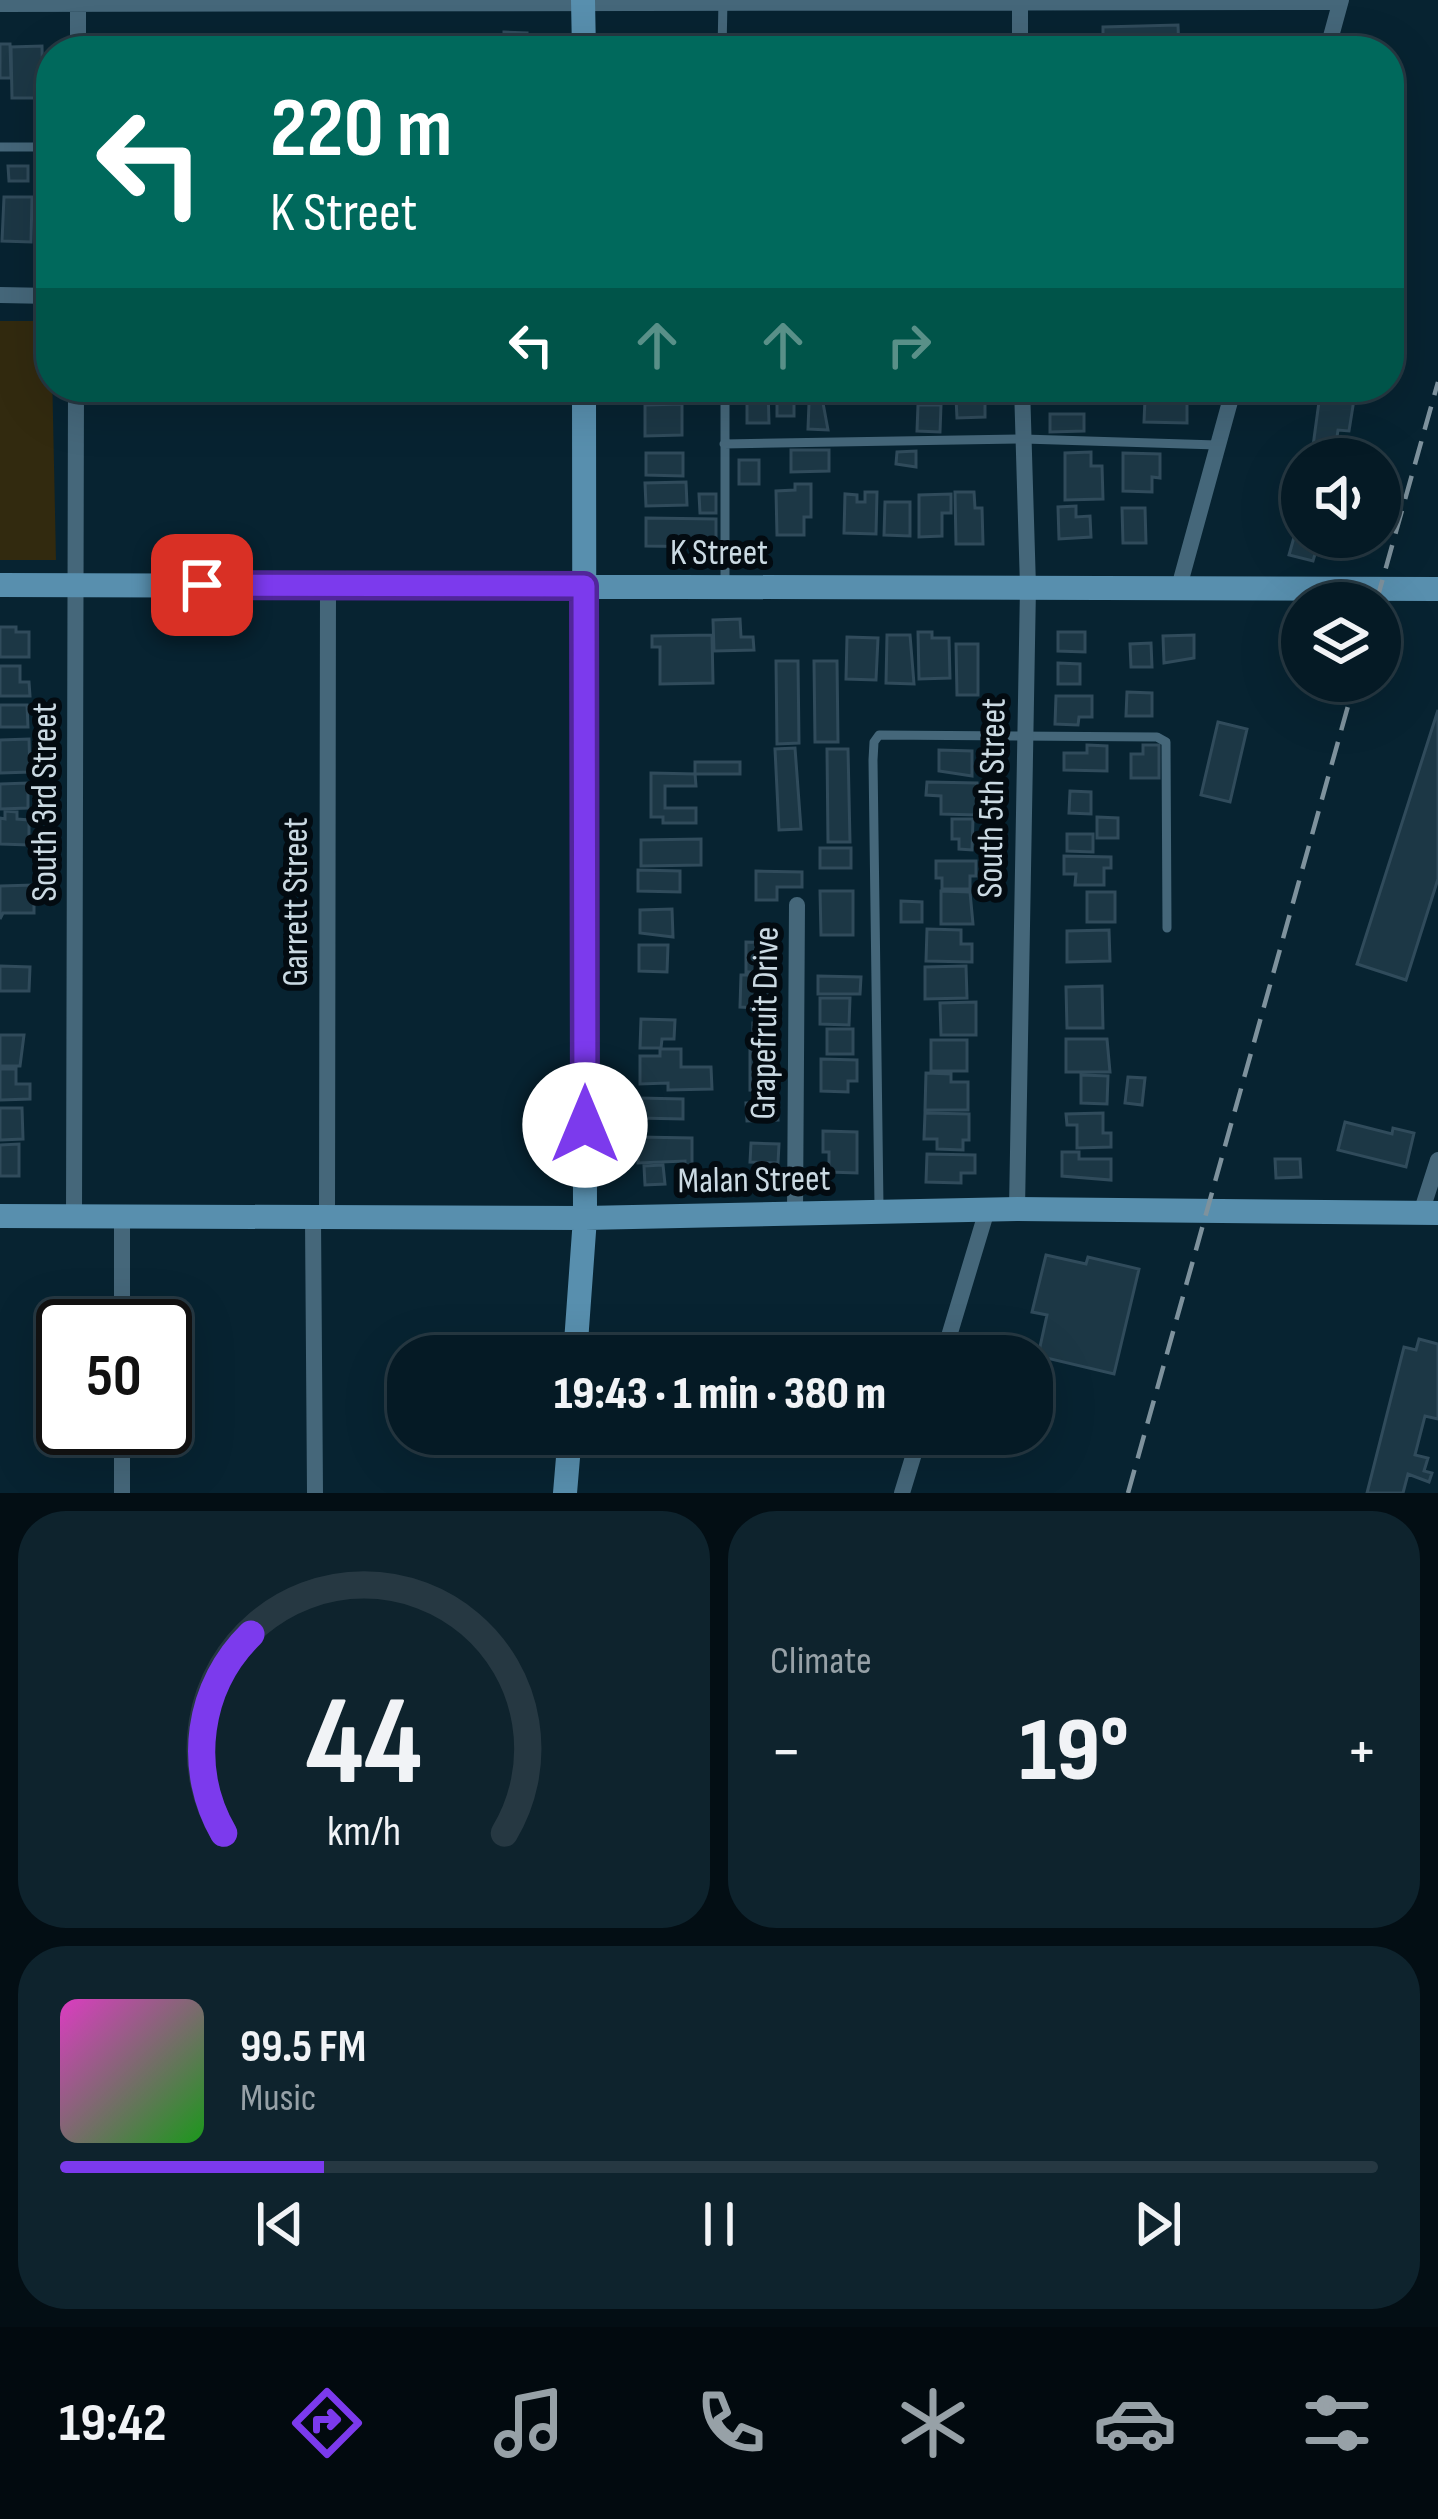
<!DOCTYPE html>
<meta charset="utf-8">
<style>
:root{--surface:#051a25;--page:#0e232d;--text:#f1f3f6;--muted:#97a1a7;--line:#263842;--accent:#7c3aed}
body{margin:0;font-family:"Sofia Sans Condensed",sans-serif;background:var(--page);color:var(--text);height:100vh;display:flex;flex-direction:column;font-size:45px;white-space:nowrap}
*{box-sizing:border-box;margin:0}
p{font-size:39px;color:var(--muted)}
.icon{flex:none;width:66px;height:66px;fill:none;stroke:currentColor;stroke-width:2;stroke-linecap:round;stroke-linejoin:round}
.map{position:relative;height:1493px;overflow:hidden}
.sheet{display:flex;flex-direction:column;gap:18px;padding:18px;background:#030e14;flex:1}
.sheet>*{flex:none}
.guide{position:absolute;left:36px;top:36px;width:1368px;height:366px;border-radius:48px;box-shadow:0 12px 48px #0002,0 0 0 3px var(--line);background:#00695c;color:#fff;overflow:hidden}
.controls{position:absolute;left:1281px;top:438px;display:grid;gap:24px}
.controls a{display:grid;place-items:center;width:120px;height:120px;border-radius:50%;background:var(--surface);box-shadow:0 12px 48px #0002,0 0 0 3px var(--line);font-size:60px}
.speed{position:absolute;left:36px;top:1299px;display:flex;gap:24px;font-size:60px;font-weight:700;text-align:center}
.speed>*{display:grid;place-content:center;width:156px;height:156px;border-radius:50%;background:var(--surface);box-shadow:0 12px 48px #0002,0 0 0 3px var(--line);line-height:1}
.speed .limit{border:6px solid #111;border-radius:18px;background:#fff;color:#111}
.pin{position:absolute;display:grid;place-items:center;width:102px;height:102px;color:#fff;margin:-51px;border-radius:24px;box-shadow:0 6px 18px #0006}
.me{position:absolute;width:132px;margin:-66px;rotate:0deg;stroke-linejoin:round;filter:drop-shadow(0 0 9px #0008)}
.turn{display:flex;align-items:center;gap:42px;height:252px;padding:0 36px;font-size:54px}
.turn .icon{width:156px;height:156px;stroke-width:2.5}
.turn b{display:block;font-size:84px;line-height:102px}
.lanes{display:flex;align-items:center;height:114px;padding:0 36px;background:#0003;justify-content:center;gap:60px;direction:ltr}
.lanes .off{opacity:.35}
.big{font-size:90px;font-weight:800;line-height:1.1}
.sheet .widget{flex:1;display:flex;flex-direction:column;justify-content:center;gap:18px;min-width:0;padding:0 42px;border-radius:48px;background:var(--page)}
.sheet .dial{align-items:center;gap:0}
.dial svg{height:312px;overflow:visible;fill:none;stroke:var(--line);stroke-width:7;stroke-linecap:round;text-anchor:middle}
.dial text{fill:var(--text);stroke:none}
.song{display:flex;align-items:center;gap:36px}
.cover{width:144px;height:144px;border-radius:18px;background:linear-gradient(135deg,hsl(310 70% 55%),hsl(120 70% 35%))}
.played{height:12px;border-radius:6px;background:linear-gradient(90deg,var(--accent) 20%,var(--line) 20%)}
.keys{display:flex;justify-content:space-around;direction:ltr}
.heat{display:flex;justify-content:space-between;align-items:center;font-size:66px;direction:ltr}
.sheet .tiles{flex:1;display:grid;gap:18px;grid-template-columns:1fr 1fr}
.widget:last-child{grid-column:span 2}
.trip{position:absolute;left:387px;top:1335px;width:666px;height:120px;border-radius:48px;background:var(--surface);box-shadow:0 12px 48px #0002,0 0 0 3px var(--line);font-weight:800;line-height:120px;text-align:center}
.tabs{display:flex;height:192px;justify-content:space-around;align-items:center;background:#020a0f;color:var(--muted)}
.tabs .icon{width:84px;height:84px}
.tabs .active{color:var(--accent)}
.tabs b{font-size:54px;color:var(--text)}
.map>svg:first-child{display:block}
.green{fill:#322a0f}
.building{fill:#1c3745;stroke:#304b5b;stroke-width:3}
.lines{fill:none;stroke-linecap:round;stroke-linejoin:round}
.lane{stroke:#45677a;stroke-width:9}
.street{stroke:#45677a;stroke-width:16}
.secondary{stroke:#588fae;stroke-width:24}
.rail{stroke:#7e929d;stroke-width:4.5;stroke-dasharray:24 12;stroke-linecap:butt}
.route-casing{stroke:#51269a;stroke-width:30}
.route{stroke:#7c3aed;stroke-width:21}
.labels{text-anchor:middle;stroke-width:12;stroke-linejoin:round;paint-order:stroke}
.street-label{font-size:36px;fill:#cbdae3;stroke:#030b11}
</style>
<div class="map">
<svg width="1438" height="1493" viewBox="0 0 1438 1493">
<rect width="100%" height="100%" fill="#072331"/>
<path class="green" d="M0,321H51L56,560H0Z"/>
<path class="building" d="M1178,25L1179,51H1103V27Z
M504,32L527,33L526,50L536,51H485V39H504Z
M458,35H483V51H459Z
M0,44H10L11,78H0Z
M42,46L43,98H12L11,47Z
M8,166H28V181H9Z
M4,197H32L31,242L2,241Z
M1389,205H1398V232H1389Z
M647,387H695V390H685V394L647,396Z
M734,387H768L769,423H747V398L735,399Z
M777,387H794V416H777Z
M1171,387H1196V398L1171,397Z
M1321,387H1356L1349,431L1338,430L1335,450L1313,446Z
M956,398H985V417L957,418Z
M1145,399H1187V423L1144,422Z
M809,403H823L828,430L808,429Z
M682,404V435L645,436V405Z
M918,405H941L940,432L917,431Z
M1050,414H1084V431L1050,432Z
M791,450H829V471L791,472Z
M916,451V467L896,464L897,452Z
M1091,452V466H1102L1103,499L1065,500V453Z
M646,453H683V476L646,475Z
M1123,453L1160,454V478L1152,477V492L1123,491Z
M739,460H759V484H739Z
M686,482L687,505L646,506L645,483Z
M795,484H811V517H804V535H777L776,491L795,490Z
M865,492H877L876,534L844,533L845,494L857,495V502H865Z
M955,492H974L975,508H982L983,544H956Z
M699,494H716V513H700Z
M951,494V513H942V536L919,537V495Z
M885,502H910V536L884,535Z
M1076,506V517L1090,516L1091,537L1059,539L1058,507Z
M1122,508H1145L1146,543H1123Z
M1302,509V537H1320L1313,561L1289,555Z
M646,518L716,519V547L646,546Z
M740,619L741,637H753L754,650L714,651L713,620Z
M0,627H16V632H29V657H0Z
M918,632H932V638H949L950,678L919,679Z
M1058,632H1085V652L1058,651Z
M712,635L713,683L660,684V647H652V636Z
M887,635H910L914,684L886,683Z
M1194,635V658L1164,663L1163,636Z
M847,637L878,638L876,680L846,679Z
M1151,643L1152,667H1131L1130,644Z
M956,644H978V695H957Z
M776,661H798L799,743L777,744Z
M814,661H837L838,742H815Z
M1058,663L1080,664V684H1058Z
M0,666H20V682H29L30,696H0Z
M1127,692L1152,693V716H1126Z
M1056,696H1092V717H1079L1078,725L1055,724Z
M0,705H27L28,727H0Z
M1438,710V879L1406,980L1357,964Z
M1218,722L1247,729L1230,802L1201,795Z
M29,739L30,772L0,773V740Z
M1087,745L1107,746V771L1064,770V753H1087Z
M1143,745H1159V778H1131V754H1143Z
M795,748L801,829L779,830L775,749Z
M827,749H848L850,842H828Z
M939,750L972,751V776L939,771Z
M695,762H740V774H695Z
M651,773L695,774L696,786H665V808H696V823H663V817H651Z
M927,782L977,783V815L941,814V796L926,795Z
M28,783V808L0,809V784Z
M1070,791L1091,792V814L1069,813Z
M5,811L17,812V819L29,820V845L0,844V818L5,819Z
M1097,817L1118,818V838H1097Z
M952,819H973L972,850L959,849V839H952Z
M1067,834H1093V852L1067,851Z
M701,839V865L641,866V840Z
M820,848H851V868H820Z
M1064,856L1111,857V868H1104V885H1075L1076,874H1064Z
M936,861H976V876H970V889H942V878H936Z
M638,870L680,871V892L638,891Z
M756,871L802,872V887H777V900H756Z
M34,885V913H3L0,919V886Z
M820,891H853V935H821Z
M941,891L970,892L973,924H941Z
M1087,892H1115V922H1087Z
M901,901L922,902V922H901Z
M672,909L673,937L640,933V910Z
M927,929L961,930V944H972V962L926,961Z
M1109,930L1110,961L1067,962V931Z
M746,942L776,943L775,972H746Z
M639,945H668L667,972L639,971Z
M0,966L30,967L29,991H0Z
M966,966L967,998L925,999V967Z
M741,975H774V999H760L759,1008L740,1007Z
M818,976L861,977L860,994H818Z
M1102,986L1103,1028H1067L1066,987Z
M820,998H850L849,1025L820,1024Z
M976,1002V1035H941L940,1003Z
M641,1019L675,1020L674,1039H662L661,1048H640Z
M753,1023H774L775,1042H753Z
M827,1029H853V1054H827Z
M0,1035H24L20,1066H0Z
M1066,1039H1107L1110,1072H1066Z
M931,1040H967V1071H931Z
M660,1049H681V1067H711L712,1089L668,1090V1083L640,1084V1056H660Z
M750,1050H775L770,1091L750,1090Z
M821,1059L857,1060V1081H848V1092L821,1091Z
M0,1069H16V1084H30V1099L0,1100Z
M926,1073L951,1074V1082H968V1110H925Z
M1081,1075L1108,1076L1107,1104L1081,1103Z
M1128,1077L1145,1078L1142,1105L1125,1103Z
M638,1098L683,1099V1119L638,1118Z
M777,1102L778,1120L747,1121L746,1103Z
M0,1108H22L23,1139L0,1140Z
M925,1113L969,1114V1140H963V1150L937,1149V1139H924Z
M1103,1113V1133H1111V1147L1077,1148V1125H1067L1066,1114Z
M1345,1122L1392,1134L1393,1128L1414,1133L1406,1167L1338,1150Z
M823,1131L857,1132V1173L829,1172V1152H823Z
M638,1137L692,1138V1169H685V1161L638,1163Z
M751,1143L779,1144L778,1163L750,1162Z
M19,1144V1176H0V1145Z
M1062,1152H1079V1159H1111V1180L1062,1176Z
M927,1154L975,1155V1173H961V1183L926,1182Z
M1275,1159H1300L1301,1177L1276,1178Z
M663,1165L665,1184L645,1185L644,1166Z
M1046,1255L1086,1264L1088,1257L1139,1269L1114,1374L1038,1356L1047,1315L1032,1312Z
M1419,1339L1438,1344V1419L1425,1416L1415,1455L1428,1458L1424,1471L1432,1473L1429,1482L1408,1474L1403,1493H1367L1404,1347L1416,1350Z"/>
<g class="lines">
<path class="lane" d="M722,51L723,0
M0,147H51
M725,387V586
M724,444L1024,439L1217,445
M879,1207L873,760L874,742L879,735L1157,737L1166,742L1167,928"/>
<path class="street" d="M0,4L1340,2
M78,51V0
M1020,51V0
M1327,51L1341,0
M0,295L51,296
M1179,587L1234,387
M1017,1209L1028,587L1022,387
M1421,1213L1438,1160
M795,1214L797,905
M74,1217L76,387
M122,1219V1326
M313,1219L315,1493
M327,1219L328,585
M943,1356L987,1210
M122,1428V1493
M902,1493L920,1434"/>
<path class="secondary" d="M583,0L584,51
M0,585L1438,589
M0,1216L585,1218L1017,1209L1438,1213
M575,1356L585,1218L584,387
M565,1493L570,1434"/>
<path class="rail" d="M1376,603L1438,382
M1128,1493L1355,681"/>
</g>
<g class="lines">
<g class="route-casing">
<path id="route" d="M202,585L584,586L585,1125"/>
</g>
<use href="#route" class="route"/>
</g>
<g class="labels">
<g class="street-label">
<text x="719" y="564">K Street</text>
<text transform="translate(990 798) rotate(-89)" y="13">South 5th Street</text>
<text transform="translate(43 802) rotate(-90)" y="13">South 3rd Street</text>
<text transform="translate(294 902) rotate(-90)" y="13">Garrett Street</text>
<text transform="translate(763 1023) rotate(-89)" y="13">Grapefruit Drive</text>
<text transform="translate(754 1178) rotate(-1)" y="13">Malan Street</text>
</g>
</g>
</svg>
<div class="controls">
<a><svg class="icon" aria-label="sound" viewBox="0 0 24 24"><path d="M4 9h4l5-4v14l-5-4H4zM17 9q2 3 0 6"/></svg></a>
<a><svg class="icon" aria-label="layers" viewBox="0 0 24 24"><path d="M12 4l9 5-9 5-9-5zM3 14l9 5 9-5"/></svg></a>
</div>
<div class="speed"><div class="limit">50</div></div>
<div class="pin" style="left:202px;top:585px;background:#d93025"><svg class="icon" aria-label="arrive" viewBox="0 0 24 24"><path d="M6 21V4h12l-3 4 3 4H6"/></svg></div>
<svg class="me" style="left:585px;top:1125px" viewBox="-20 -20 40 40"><circle r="19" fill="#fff"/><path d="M0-13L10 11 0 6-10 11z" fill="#7c3aed"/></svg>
<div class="trip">19:43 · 1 min · 380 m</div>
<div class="guide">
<div class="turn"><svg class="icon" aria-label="left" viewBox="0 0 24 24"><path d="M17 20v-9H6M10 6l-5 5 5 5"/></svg><div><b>220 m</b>K Street</div></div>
<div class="lanes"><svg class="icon" aria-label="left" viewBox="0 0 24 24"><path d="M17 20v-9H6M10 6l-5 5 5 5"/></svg><svg class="icon off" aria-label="ahead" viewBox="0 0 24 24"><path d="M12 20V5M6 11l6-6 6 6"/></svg><svg class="icon off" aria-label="ahead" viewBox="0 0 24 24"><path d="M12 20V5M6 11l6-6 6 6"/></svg><svg class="icon off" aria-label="right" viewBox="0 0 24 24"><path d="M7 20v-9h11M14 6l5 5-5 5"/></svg></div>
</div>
</div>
<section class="sheet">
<div class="tiles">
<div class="widget dial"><svg viewBox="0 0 100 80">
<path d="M14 69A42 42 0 1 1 86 69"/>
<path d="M14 69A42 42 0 0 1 21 18" stroke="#7c3aed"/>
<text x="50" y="56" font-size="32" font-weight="700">44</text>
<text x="50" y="72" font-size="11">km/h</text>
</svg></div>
<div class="widget"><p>Climate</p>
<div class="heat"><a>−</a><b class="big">19°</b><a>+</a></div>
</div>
<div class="widget">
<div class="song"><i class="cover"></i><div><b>99.5 FM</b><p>Music</p></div></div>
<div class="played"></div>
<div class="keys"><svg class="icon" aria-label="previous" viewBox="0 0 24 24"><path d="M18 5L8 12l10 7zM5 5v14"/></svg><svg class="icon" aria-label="pause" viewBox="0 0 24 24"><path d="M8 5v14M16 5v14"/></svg><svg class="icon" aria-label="next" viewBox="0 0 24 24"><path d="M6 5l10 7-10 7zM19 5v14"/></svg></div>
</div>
</div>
</section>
<nav class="tabs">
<b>19:42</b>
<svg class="icon active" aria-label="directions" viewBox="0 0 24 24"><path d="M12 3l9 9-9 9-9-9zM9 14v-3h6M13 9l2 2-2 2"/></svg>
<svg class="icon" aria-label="music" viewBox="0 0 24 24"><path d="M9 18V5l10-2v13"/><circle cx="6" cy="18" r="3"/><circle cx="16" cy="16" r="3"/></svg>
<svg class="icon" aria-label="phone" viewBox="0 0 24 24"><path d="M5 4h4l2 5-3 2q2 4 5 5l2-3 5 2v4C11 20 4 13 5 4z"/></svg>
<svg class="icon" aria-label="climate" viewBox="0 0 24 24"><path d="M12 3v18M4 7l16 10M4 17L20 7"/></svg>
<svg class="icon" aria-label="car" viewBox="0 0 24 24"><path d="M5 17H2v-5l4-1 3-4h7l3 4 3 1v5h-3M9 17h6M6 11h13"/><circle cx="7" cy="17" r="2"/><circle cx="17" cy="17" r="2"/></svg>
<svg class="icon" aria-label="filters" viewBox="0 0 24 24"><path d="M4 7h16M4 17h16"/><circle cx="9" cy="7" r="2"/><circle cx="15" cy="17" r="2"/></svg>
</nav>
